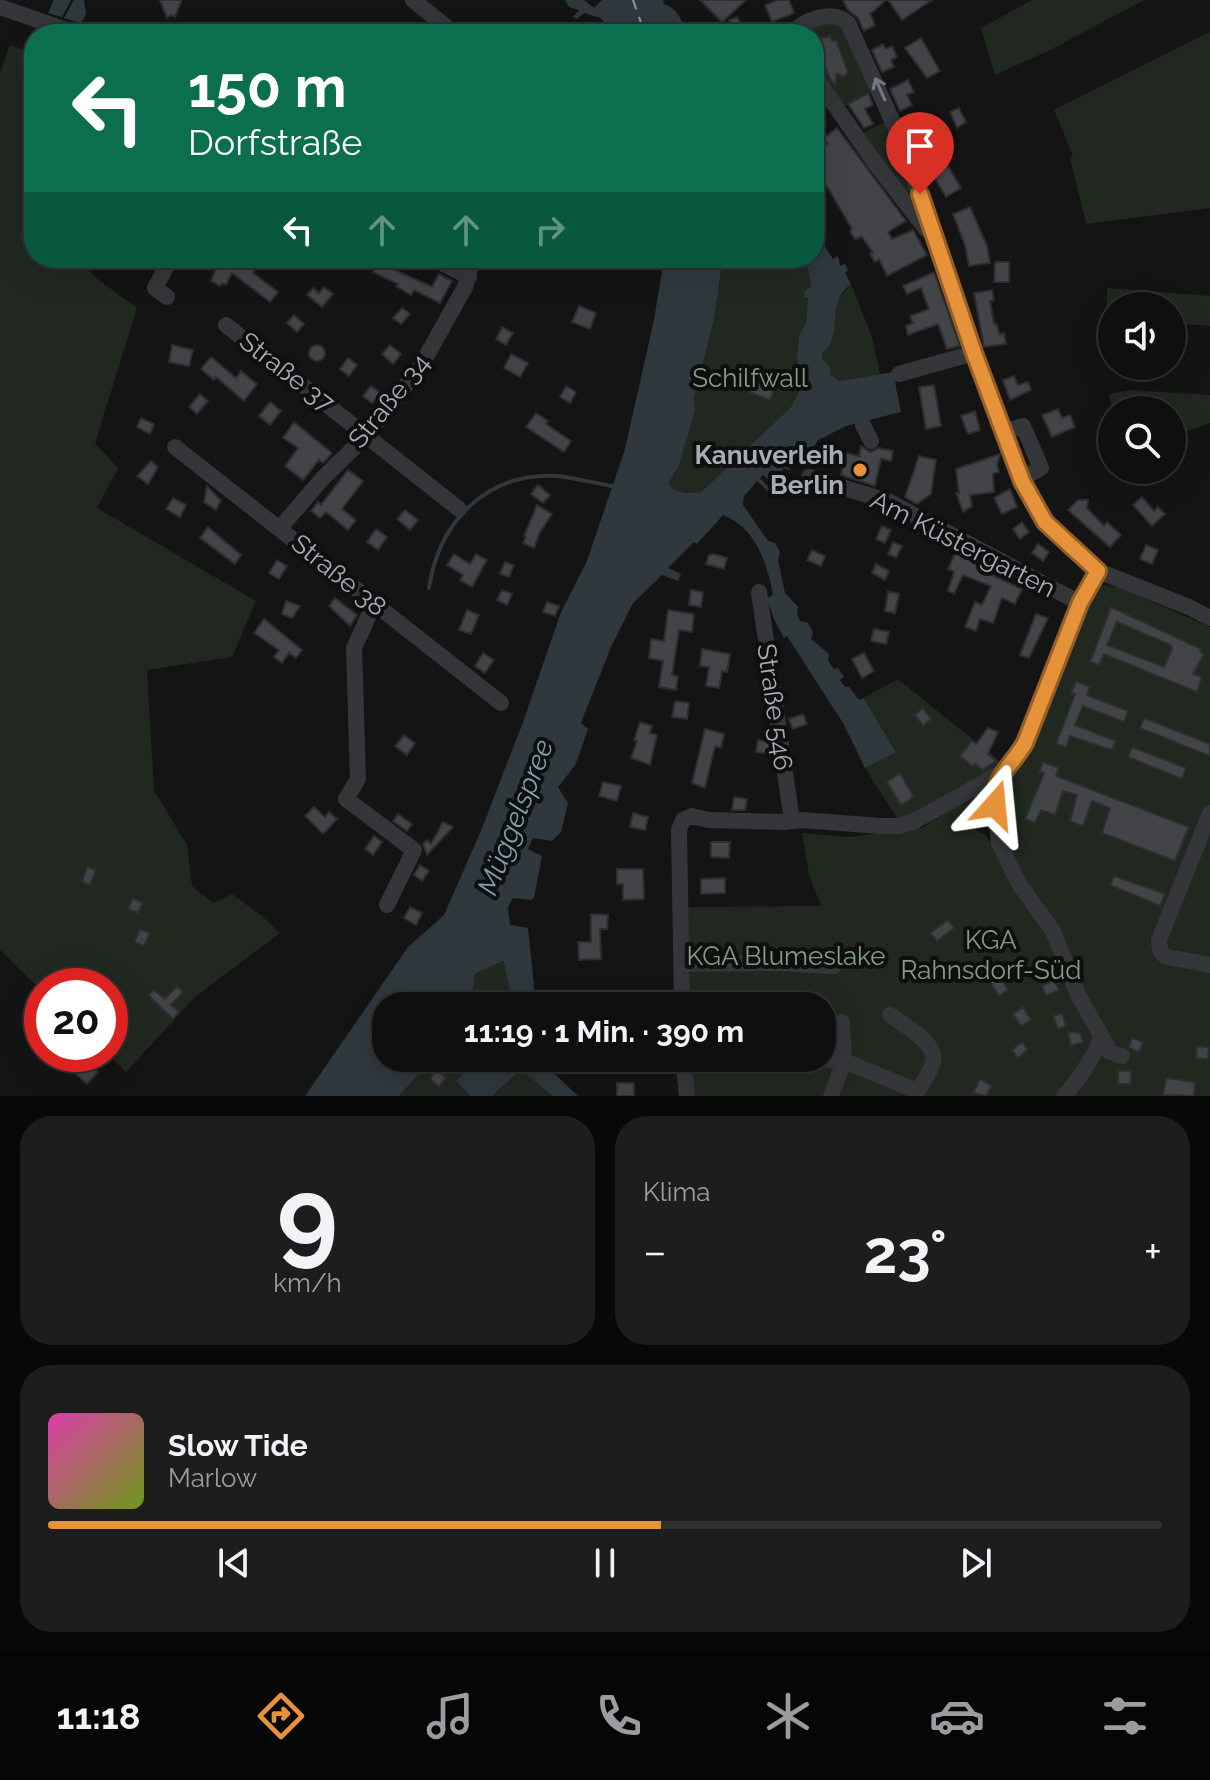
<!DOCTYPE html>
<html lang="de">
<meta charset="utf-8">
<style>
:root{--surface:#0f0f10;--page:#1d1d1e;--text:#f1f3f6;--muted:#9b9c9f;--line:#2f2f30;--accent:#e6923a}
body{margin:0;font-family:Raleway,sans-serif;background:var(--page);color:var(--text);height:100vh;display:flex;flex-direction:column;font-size:30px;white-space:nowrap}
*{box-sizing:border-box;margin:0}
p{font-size:26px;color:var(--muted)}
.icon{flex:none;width:44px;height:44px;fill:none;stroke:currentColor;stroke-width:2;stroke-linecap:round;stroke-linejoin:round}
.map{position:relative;height:1096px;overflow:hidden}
.side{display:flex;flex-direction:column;gap:20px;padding:20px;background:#080809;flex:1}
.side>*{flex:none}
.hud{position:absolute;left:24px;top:24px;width:800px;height:244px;border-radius:32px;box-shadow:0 8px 32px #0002,0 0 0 2px var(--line);background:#0b6e4f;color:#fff;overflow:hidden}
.tools{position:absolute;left:1098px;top:292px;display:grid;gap:16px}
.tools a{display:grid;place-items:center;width:88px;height:88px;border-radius:50%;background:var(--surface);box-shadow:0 8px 32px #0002,0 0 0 2px var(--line);font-size:40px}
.speed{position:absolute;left:24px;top:968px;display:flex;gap:16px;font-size:40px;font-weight:700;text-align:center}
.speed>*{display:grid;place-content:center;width:104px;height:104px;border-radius:50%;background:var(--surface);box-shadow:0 8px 32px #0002,0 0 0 2px var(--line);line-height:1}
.speed .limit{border:12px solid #d22;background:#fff;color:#111}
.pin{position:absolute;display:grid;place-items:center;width:68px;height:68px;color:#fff;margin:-82px -34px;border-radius:50% 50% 50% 0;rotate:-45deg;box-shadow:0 0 8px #0007}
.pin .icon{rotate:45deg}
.me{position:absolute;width:88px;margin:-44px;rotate:18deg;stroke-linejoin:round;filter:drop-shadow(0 0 6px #0008)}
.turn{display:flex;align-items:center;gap:28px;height:168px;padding:0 32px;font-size:36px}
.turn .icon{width:104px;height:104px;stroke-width:2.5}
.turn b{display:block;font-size:56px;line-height:68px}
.lanes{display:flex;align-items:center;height:76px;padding:0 32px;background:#0003;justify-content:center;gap:40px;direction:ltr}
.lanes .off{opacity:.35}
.big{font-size:60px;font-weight:700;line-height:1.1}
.side .widget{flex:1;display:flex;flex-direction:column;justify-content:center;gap:12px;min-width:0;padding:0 28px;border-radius:32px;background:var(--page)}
.side .dial{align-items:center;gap:0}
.dial b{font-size:104px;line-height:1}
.song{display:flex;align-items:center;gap:24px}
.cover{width:96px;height:96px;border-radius:12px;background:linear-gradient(135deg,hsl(320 70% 55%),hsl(80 70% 35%))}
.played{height:8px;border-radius:4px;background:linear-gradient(90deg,var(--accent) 55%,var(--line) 55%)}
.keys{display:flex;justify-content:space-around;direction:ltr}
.heat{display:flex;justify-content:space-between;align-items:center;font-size:44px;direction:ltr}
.side .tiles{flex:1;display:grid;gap:20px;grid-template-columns:1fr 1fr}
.widget:last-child{grid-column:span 2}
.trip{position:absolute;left:372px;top:992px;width:464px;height:80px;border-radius:32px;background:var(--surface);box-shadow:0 8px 32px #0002,0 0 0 2px var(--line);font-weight:700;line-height:80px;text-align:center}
.dock{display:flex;height:128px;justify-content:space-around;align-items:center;background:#060606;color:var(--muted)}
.dock .icon{width:56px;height:56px}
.dock .on{color:var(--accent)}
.dock b{font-size:36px;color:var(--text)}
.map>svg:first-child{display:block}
.green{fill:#202820}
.water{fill:#2e383d}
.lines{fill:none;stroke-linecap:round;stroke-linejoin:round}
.stream{stroke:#2e383d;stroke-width:4}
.ferry{stroke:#7f9fae;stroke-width:2;stroke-dasharray:10 8;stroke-linecap:butt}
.building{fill:#434448;stroke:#2e2e31;stroke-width:2;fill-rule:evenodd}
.minor{stroke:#35363a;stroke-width:16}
.oneway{stroke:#73777e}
.route-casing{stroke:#965f26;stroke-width:20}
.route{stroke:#e6923a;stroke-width:14}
.poi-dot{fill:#e6923a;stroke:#0f0f10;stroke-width:3}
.labels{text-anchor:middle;stroke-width:8;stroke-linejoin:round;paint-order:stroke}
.street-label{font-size:26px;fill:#a6adb5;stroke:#0f0f10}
.park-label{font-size:26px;fill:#819f7e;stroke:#0f0f10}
.poi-label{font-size:26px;font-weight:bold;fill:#a6adb5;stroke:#0f0f10;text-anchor:end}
.water-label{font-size:28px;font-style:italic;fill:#7f9fae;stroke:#0f0f10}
</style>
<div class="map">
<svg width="1210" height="1096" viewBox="0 0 1210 1096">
<rect width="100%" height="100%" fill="#141415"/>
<path class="green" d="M1032,0H1144L1050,50L995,75L981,28Z
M827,20L843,25L873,90L841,108L814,62V34H803L804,30Z
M1210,32V208L1086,224L1070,158L1073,156L1054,110Z
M34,39V258H78L96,278L137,308L95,443L118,468L97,508L256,601L232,657L147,670L154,790L187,845L192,886L213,903L232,894L261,915L280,933L195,997L126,1072L108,1054L110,986H42V991L0,950V73L10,45L26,51Z
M888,120L913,198L861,134Z
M723,258H800L808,269L811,287L804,292V297L808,298L806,323L798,343L797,358L801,386L791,407L700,493H685L672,489L669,483L679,465L695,411L694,398L714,320Z
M851,284L872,337L880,374L839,381L829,374L822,358L834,328L836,303Z
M1107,288L1210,296V326L1172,323V306H1112V321L1107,320Z
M1131,390L1210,395V423L1172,437V410H1112L1109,394Z
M1103,585L1121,588L1210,627V1096H692L686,1058H822V1006H685V907L821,906L809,875L802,833L848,837L922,828L977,793L988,796L989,804C978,811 977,818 976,830L986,835L989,841L1004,843L1007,818L1002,812L1009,789L1003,784L1095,588Z
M898,679L1002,763L909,817L898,820L865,768L896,751L864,698Z
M505,961L513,1006H467L472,1000L475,974Z
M433,1058H476L457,1081L470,1096H399Z
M518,1072H523L553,1096H492Z"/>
<path class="water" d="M54,0H71L62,17L48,13Z
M74,0H84L86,14L81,23L64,18Z
M565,0H584L594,8L602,0H663L664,4C679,9 681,20 687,34H618L610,29L605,34L597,33L605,23L601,18L584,13L577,19L573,17L579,10L569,7Z
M817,235L833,259L838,256L840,266L845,264L848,270L845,273L851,284C824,305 845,332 823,353L822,358L831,369L829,374L839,381L893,372L901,412L846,426L818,440L805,462L795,456L790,461L793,463L789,470L784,468L771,482L763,475L760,478L776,495L774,497L757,481L744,496L743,505L768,541L775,543L780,552L778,560L785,593L798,607L797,614L800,621L808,623L813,632L811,639L829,654L828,661L834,669L838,668L844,677L840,680L845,687H849L859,700L864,698L896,752L865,768L843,723L787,636L784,638L774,619L767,598L773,595C767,563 756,528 723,515L697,544L694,542L668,568L681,574L678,581L662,575L633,603L611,647L581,723L588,729L576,764L558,787L568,803L561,832L552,841L533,838L528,849L542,856L534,898L531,900L513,898L508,907L510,925L528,928L536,1006H513L504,961L475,974L472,1000L467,1006H386V1058H433L399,1096H305L408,947L444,915L480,833L522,725L561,612L587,561L625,449L654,320L664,258H723L714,320L694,398L695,411L679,465L669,483L672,489L685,493H700L791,407L801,387L797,358L799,336L806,323L808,298L804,297V291L811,287L808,269L800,258H814V238Z
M476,1058H538L578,1096H553L523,1072H518L492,1096H470L456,1081Z"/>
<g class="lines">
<path class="stream" d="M429,588C439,521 487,472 557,476C575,478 594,483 612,486"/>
<path class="ferry" d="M633,0L645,34"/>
</g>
<path class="building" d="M160,0H182L175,17L171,15L167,18Z
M700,0H746L722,22Z
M778,0H789L794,13L772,22L765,5Z
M843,0H886L870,14L875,25L864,31L858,18L848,10Z
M888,0H932L902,20Z
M737,17L746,34H736L729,20Z
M830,36L832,41L836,40L848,72L844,77L837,74L835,86L828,75L817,48L823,45L821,39Z
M921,38L940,71L927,78L905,48Z
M883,44L886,49L892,46L897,57L891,60L894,67L882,72L872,50Z
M908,80L914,92L907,95L912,105L900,111L890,89Z
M868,93L873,105L865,109L873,124L864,128L848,104Z
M959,108L966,122L957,128L950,112Z
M928,123L940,143L921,154L910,134Z
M837,128L906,221L888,232L892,239L913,230L927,255L887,276L879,259L875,262L870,254L873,253L862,237L855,239L850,231L852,229L814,164V153L828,144L824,138Z
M945,161L961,188L946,197L930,170Z
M970,207L987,246L990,263L969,266L965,245L953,214Z
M217,258H235L244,263L246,260L256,268L253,273L278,292L270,302L232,273L226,285L222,283L220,286L211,281L216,268L212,266Z
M378,262L432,287L439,274L452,281L440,303L414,290L411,295L396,286L398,284L373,272Z
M995,262H1009V282H994Z
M934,272L960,346L947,349L938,324L908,335L906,326L913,323L910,316L929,309L921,288L907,294L903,286Z
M324,287L333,294L322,307L307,295L313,288L319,293Z
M992,290L994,300L990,301L994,324H997L999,334L1004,333L1006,344L984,347L974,293Z
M579,306L596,313L590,329L572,322Z
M402,308L410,314L401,324L393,318Z
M294,315L304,324L297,332L287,323Z
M502,327L513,333L506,345L496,339Z
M172,345L193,350L189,366L169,362Z
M390,345L401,354L393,364L382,354Z
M309 353a8 8 0 1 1 16 0a8 8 0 1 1-16 0Z
M511,354L528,363L520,377L504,368Z
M211,357L236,378L241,371L257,384L244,401L216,377L214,380L201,369Z
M348,358L357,365L349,376L340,369Z
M1014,376L1018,385L1028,382L1031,390L1010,400L1003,380Z
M754,379L775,387L770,400L749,392Z
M934,385L941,426L926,429L919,387Z
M371,386L380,393L372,403L363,396Z
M566,386L576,392L570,403L560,397Z
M200,394L208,401L197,414L189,407Z
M270,402L281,411L270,425L259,416Z
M1058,409L1062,418L1070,415L1075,427L1052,437L1042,415Z
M975,411L980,430L968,434L961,416Z
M536,413L548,421L546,424L571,441L564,452L526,427Z
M141,418L154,424L150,434L137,427Z
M294,422L332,453L323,463L319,460L303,480L285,466L298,448L283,438Z
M861,446L870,452L879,448L893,451L891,461L881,459L875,486L841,475L846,453L859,456Z
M1000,454L997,465L999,472L993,474L994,492L970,495L972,506L963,512L956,493H959L956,469Z
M919,456L936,460L931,494L917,504L905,497Z
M151,461L158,467L148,484L137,476Z
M348,470L363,481L342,509L356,520L348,530L326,512L320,518L311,511L318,502L321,505Z
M538,485L550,495L543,503L531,494Z
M207,486L221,501L216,510L204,502Z
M1010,489L1017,507L1002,514L994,498Z
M1142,497L1154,511L1158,507L1165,514L1152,526L1133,505Z
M173,498L186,505L180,517L166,509Z
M1078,500H1088L1087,508L1104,526L1107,522L1121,535L1110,547L1068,510Z
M537,505L552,514L540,532L534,548L523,543L526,537L524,536Z
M405,510L418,520L410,530L397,519Z
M1022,522L1029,532L1020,539L1013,529Z
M882,526L891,530L885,543L876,539Z
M208,527L241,555L235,564L200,538Z
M376,529L387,537L378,550L367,542Z
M893,542L902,546L896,558L888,554Z
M1038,544L1049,552L1043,561L1032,553Z
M1146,545L1158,550L1152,564L1140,559Z
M812,550L825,556L821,566L807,560Z
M955,553L985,565L983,571L1022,589L1015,604L1002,598L993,623L980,619L976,631L965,627L975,602L982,605L991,586L963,575L954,594L948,591L954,572L948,569Z
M454,554L470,564L476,554L487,560L472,587L460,580L463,575L447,565Z
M714,554L727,558L724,569L706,564L709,555Z
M277,560L287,566L279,579L269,573Z
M505,562L514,565L509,577L500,574Z
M876,564L889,571L885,580L872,573Z
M502,590L512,594L507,605L497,600Z
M691,590L703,592L701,607L689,605Z
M888,591L899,594L895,613L885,611Z
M335,598L357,615L350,626L329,606Z
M286,601L300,606L292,618L282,614Z
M547,602L559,606L555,616L543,612Z
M1111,607L1201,649L1200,651L1204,654L1193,674L1202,677L1197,692L1104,654L1099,665L1090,662ZM1117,622L1171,645L1172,649L1164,667L1107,645Z
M467,610L479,615L471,634L459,630Z
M668,610L694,614L692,632L679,630L672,675L678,676L676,690L659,687L663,661L649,658L651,639L664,641Z
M1036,614L1048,618L1029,658L1020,655Z
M264,619L302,650L296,658L289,653L282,663L274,657L279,650L254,633Z
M874,629L889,632L886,644L871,641Z
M702,649L730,654L727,672L722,671L719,688L706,686L709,667L700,666Z
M483,653L494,660L485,673L475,666Z
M864,653L874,671L862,678L852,659Z
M1076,681L1090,687L1087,695L1128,711L1124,722L1083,706L1075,725L1116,741L1112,750L1070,736L1066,747L1056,744L1075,694L1071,693Z
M675,701L689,703L687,719L672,717Z
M923,708L931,719L923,726L915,715Z
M803,714L807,724L793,729L789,719Z
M1144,718L1210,744V756L1140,728Z
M640,722L652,726L650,733L657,735L650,765L631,758L637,741L634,740Z
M988,728L998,732L988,754L996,761L983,770L975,764L973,767L960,756L972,741L976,744Z
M705,729L724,734L721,748L715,746L705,788L692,783Z
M404,735L415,743L407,755L395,746Z
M758,740L769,742L771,754L756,752Z
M1132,747L1186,768L1182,779L1128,757Z
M1043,762L1059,768L1056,776L1189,827L1175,861L1102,833L1110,808L1092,801L1083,826L1070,821L1077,795L1063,791L1055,815L1041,810L1035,823L1025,819L1044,773L1039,772Z
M900,773L914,797L901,805L887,782Z
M603,782L621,786L617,801L599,796Z
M734,797L747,799L745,810H732Z
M314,807L325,817L329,812L337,819L323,834L305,816Z
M633,813L648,817L645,830L630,827Z
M398,814L412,824L407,831L393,821Z
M443,822L453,827L427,855L423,844L427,840L431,844Z
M374,836L382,842L373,855L365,849Z
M711,842H730L729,858L711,857Z
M420,865L429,871L422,881L414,875Z
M87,867L96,870L90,885L82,882Z
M617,869H643L644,899L623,900V884H617Z
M1114,876L1165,894L1160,906L1110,885Z
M725,878V893L701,894V879Z
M133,898L143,903L138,913L128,909Z
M410,907L422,913L416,925L404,918Z
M591,914L608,915L607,929H600L601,959L579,960L578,942H591Z
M948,920L954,928L937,941L930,933Z
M140,929L150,933L144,946L134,942Z
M999,976L1008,990L999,996L990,982Z
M1054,980L1059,990L1046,996L1042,986Z
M177,986L183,992L171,1005L179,1012L173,1019L148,995L154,990L165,999Z
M1023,1007L1031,1020L1021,1026L1013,1014Z
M1062,1013L1066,1026L1058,1029L1053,1016Z
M1068,1032L1080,1033L1083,1042L1071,1046Z
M1132,1038L1143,1042L1139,1052L1129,1048Z
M1022,1042L1028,1049L1018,1058L1012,1050Z
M1197,1046L1209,1047L1208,1059L1196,1058Z
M72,1054H78L98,1072L87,1084L64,1063Z
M586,1058H614V1072H593V1065Z
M636,1058H646V1069L636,1070Z
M437,1070L446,1078L439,1087L430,1079Z
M1118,1071H1131V1084H1118Z
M1166,1078L1195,1082L1194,1096L1163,1095Z
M980,1079L992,1086L986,1096L973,1093Z
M617,1083H634V1096H617Z"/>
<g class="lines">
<path class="minor" d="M413,0L455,34
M0,7L78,34
M792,34C804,19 833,9 848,23L900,138L974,353L1021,479L1035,508L1057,535L1098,571L1189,607L1210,618
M814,75L872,159L926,229
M432,258L469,277
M167,297L155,288L171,258
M226,325L459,509
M899,374L974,353
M863,425L871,441
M1004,432L1023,426L1041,468L1021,479
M175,447L501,703
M809,477L890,502L1080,603
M280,528L322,479L367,435L422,364L465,287L473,258
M759,592L792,821
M374,604L354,648L358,779L346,799L414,850L387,905
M1004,772L993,791L999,843L1019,884L1053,931L1078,995L1101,1035C1099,1051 1075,1084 1064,1096
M1210,813L1159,940C1159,948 1160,953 1167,957L1210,965
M681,964L777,963L834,966
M682,1006L679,830L683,820L692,816L709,820L784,822L802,820L880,826H899L915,821L1006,770L1016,759L1025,743L1080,603L1098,571
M890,1015C903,1025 937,1042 933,1061C931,1073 920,1086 915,1096
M1101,1035L1110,1052L1122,1056
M683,1058L687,1096
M809,1058L844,1061L917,1091
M831,1096L844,1061L842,1022"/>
</g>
<defs><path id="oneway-shaft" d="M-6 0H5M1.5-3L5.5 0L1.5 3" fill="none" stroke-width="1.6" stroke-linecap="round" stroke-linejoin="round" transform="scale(2)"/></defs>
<use class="oneway" href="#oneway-shaft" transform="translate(880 89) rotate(-114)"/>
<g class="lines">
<g class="route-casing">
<path id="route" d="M920,194L974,353L1022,481L1045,522L1098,571L1080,603L1025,743C1012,766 992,777 995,805"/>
</g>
<use href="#route" class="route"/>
</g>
<circle class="poi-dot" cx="860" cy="470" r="8"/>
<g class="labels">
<g class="street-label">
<text transform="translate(287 372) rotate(38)" y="9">Straße 37</text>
<text transform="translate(389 401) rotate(-51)" y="9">Straße 34</text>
<text transform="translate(963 544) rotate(27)" y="9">Am Küstergarten</text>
<text transform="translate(339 575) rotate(39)" y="9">Straße 38</text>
<text transform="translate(775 707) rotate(82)" y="9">Straße 546</text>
</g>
<g class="park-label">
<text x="750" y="387">Schilfwall</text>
<text x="991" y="949">KGA<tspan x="991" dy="30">Rahnsdorf-Süd</tspan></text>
<text x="786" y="965">KGA Blumeslake</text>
</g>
<g class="poi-label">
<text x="844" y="464">Kanuverleih<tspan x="844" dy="30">Berlin</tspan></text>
</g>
<g class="water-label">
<text transform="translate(515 817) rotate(-69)" y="10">Müggelspree</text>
</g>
</g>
</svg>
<div class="tools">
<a><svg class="icon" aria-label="sound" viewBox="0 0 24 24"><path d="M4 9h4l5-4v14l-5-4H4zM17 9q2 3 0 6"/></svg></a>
<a><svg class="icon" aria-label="search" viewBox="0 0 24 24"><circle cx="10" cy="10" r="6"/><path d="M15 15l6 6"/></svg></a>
</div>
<div class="speed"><div class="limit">20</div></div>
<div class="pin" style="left:920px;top:194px;background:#d93025"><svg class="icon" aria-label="arrive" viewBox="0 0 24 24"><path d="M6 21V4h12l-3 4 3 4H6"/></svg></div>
<svg class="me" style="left:995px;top:805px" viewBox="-20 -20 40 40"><path d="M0-17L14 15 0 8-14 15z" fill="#e6923a" stroke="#fff" stroke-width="4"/></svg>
<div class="trip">11:19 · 1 Min. · 390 m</div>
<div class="hud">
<div class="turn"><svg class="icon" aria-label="left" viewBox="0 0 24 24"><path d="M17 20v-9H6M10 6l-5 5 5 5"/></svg><div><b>150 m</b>Dorfstraße</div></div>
<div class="lanes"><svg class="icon" aria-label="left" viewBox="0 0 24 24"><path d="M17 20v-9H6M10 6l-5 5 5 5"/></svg><svg class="icon off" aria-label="ahead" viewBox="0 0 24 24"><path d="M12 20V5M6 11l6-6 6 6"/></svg><svg class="icon off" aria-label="ahead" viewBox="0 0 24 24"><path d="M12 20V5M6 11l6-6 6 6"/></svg><svg class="icon off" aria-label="right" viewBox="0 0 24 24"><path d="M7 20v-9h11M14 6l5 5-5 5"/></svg></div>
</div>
</div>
<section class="side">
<div class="tiles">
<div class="widget dial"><b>9</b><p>km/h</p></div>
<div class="widget"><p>Klima</p>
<div class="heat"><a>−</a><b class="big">23°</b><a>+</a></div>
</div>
<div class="widget">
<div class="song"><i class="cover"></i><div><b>Slow Tide</b><p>Marlow</p></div></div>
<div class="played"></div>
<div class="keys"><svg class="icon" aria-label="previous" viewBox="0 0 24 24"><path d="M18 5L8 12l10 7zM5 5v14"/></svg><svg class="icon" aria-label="pause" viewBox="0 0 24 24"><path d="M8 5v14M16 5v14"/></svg><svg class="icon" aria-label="next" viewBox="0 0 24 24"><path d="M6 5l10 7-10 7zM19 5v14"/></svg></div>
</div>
</div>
</section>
<nav class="dock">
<b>11:18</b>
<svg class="icon on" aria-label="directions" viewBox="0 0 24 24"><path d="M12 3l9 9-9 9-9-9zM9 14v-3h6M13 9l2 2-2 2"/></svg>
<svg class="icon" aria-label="music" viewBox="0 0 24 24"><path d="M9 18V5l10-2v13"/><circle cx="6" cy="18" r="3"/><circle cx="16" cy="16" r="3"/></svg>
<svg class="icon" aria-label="phone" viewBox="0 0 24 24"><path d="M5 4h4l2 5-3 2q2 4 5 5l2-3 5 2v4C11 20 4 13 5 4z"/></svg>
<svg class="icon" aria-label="climate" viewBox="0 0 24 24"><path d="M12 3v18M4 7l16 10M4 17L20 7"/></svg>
<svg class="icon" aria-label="car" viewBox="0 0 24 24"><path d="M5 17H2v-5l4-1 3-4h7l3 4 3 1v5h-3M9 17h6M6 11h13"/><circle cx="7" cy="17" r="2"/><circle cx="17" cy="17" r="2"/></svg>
<svg class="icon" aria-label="filters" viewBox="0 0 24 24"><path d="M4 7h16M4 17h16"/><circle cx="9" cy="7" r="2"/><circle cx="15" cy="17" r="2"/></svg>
</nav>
